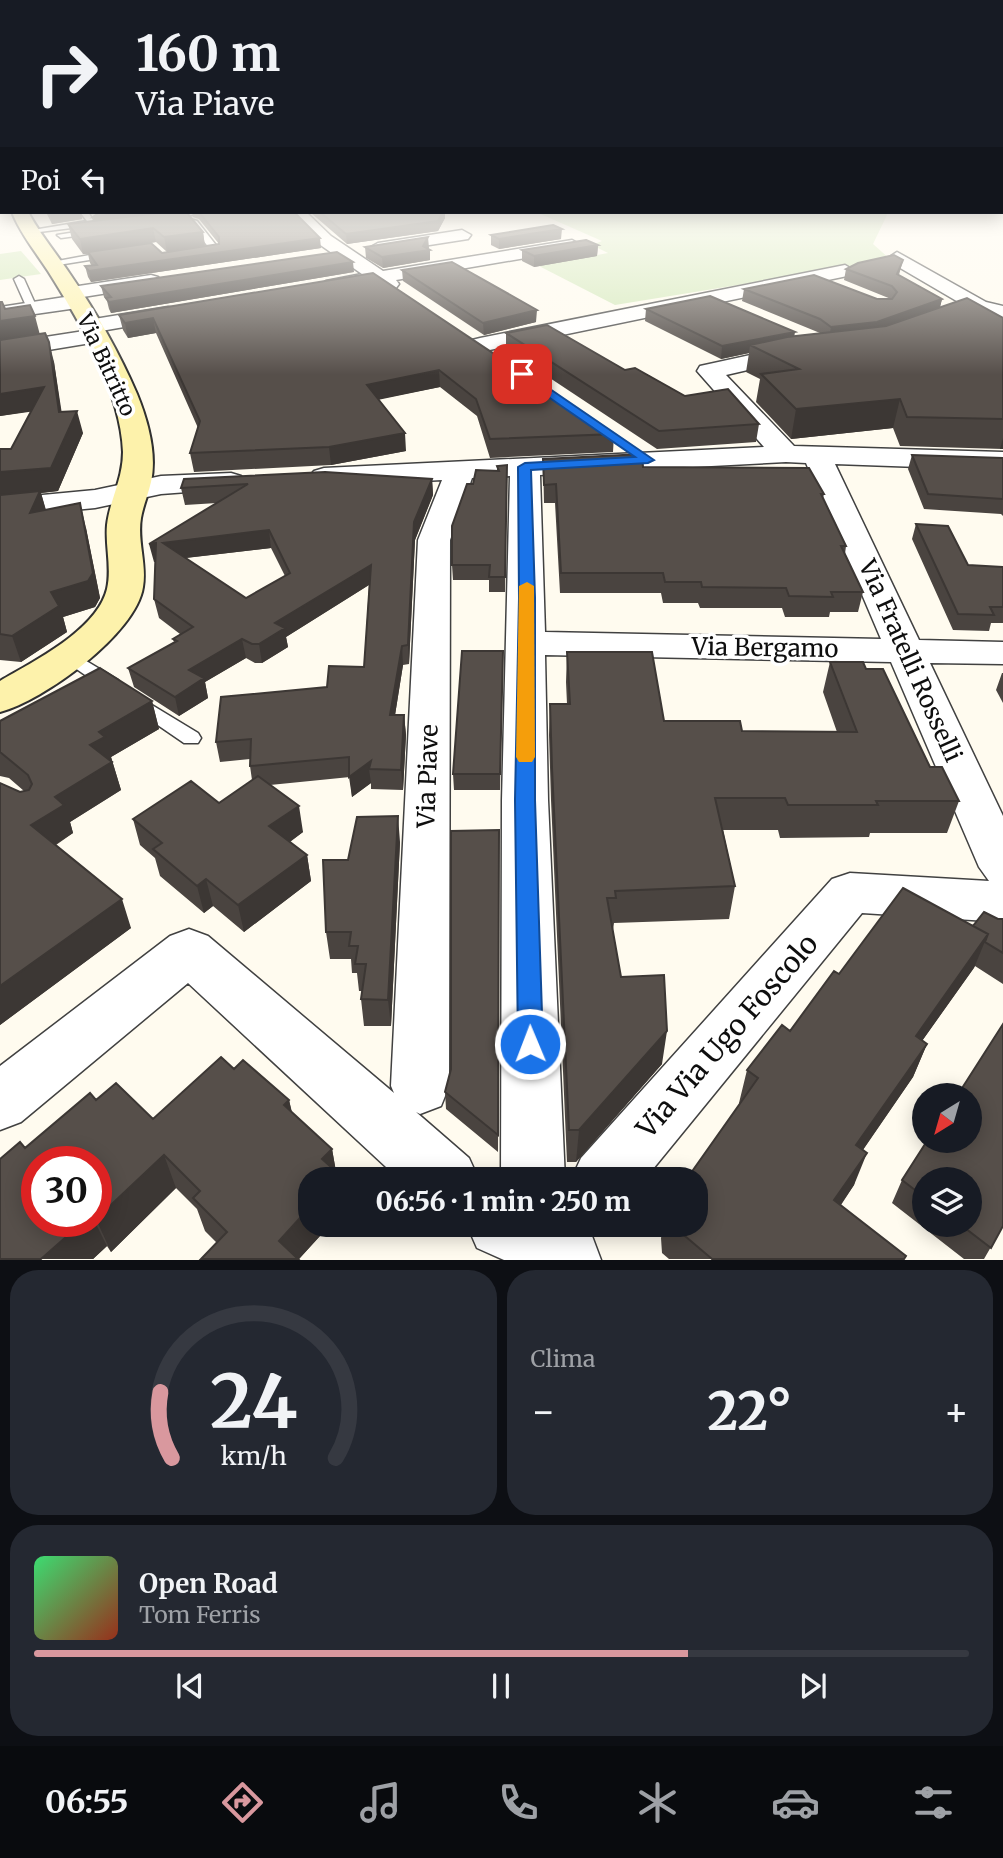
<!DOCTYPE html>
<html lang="it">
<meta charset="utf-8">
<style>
:root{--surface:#171b24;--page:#242831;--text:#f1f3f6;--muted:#9ea1a6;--line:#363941;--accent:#d9989e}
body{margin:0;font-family:Merriweather,serif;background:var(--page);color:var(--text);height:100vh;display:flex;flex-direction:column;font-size:26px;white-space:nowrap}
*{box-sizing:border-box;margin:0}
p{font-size:23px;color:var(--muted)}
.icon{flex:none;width:38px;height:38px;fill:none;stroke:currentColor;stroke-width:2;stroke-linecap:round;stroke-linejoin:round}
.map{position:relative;height:1260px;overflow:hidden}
.panel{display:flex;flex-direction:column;gap:10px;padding:10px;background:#0d0f14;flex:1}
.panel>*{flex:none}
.banner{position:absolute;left:0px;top:0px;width:1004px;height:214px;box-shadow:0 4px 18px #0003;background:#171b24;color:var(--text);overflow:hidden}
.needle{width:46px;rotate:217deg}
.controls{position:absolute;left:912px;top:1083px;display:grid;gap:14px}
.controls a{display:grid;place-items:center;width:70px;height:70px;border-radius:50%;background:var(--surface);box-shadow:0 4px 18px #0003;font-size:35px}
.speed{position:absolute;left:21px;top:1146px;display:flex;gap:14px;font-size:35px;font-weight:700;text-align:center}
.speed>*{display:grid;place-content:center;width:91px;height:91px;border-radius:50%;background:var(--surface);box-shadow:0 4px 18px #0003;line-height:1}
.speed .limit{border:10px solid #d22;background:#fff;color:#111}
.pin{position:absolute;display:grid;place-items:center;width:60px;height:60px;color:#fff;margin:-30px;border-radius:14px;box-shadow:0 4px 10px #0006}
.me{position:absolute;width:77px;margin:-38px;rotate:359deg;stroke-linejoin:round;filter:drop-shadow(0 0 5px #0008)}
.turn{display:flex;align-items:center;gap:24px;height:147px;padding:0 21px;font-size:32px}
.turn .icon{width:91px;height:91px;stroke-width:2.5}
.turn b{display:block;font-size:49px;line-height:60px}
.then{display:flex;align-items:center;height:66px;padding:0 21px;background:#0003;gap:14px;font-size:26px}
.big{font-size:52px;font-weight:800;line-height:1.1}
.panel .widget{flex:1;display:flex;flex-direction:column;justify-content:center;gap:10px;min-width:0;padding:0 24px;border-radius:28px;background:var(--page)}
.panel .dial{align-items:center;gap:0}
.dial svg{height:182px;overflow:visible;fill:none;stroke:var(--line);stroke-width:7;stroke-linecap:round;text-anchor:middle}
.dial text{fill:var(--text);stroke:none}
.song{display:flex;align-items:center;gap:21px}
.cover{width:84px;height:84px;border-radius:10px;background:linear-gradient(135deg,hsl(140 70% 55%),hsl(10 70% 35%))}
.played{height:7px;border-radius:4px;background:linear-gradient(90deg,var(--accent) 70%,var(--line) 70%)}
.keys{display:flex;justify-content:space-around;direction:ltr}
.heat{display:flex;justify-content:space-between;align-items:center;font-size:38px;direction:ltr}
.panel .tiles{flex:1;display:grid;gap:10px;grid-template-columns:1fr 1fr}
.widget:last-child{grid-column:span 2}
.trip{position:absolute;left:298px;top:1167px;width:410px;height:70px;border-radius:28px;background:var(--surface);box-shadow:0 4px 18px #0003;font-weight:800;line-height:70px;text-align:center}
.tab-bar{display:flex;height:112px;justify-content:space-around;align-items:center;background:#090b0e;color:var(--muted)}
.tab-bar .icon{width:49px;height:49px}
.tab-bar .on{color:var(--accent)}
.tab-bar b{font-size:32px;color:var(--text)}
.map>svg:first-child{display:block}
.green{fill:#d3e8b9}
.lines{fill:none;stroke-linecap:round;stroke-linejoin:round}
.lane-casing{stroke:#414141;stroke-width:3}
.street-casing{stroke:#414141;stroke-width:3}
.secondary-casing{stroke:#303030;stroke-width:4}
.lane{fill:#fff;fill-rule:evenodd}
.street{fill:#fff;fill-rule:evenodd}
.secondary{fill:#fdf2ab;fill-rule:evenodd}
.wall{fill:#4a4440;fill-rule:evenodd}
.shaded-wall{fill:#3c3734}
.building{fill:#564f4a;stroke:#3c3734;stroke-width:2;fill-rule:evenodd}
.route{fill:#1a73e8;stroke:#114b97;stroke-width:2}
.slow{fill:#f59e0b}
.labels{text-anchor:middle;stroke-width:7;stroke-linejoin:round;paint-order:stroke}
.far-street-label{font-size:21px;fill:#0e0e0e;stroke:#fff}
.street-label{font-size:24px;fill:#0e0e0e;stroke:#fff}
.near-street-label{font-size:28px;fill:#0e0e0e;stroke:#fff}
</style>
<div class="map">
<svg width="1003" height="1260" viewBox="0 0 1003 1260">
<rect width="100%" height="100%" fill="#fffbef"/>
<path class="green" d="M536,212H885L887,215L873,244L891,260L615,305L539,266L608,253L592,245L602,241Z
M21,251L41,274L0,280V254Z"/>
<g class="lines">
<g class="lane-casing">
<path id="lane" d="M0,206H2V210H0Z
M80,212H88L96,225L31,233L27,231L87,221Z
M183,212H205L182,217L197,221L219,249V253L197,255V251L210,249L191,225L178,222L172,215Z
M95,229L98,233L61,238L57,235Z
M111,251L115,254L114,256L52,266L47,263Z
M19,276L24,279L37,308L36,310L27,308L14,279Z
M68,650L118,680L120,684L118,688H104L62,659L59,655Z
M137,696L198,733L201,738L198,743H184L130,706L127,702L130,698Z"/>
</g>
<g class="street-casing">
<path id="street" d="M289,212H306L331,236L383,271L572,240L581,245L572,250L396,280L399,284L396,288C386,291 382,285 374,284C358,283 342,293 326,289L323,285L326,281L362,274L319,244Z
M462,230L471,235L468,239L378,253L369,248L378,243Z
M897,252L986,302L1003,306V318L972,310L890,262L888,258Z
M845,265L855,271L852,275L480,352L472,350L469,345L472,340L480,338Z
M151,275L158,277L161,281L158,285L83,297L87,302L84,306L77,308L0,319V307L65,297L62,293L65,289L72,287Z
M168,307L176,308L179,313L176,318L101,331L106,336L103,341L0,358V344L84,331L79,326L82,321Z
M796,345L804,347L808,352L804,357L726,375L794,446L1003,452V470L835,464L919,640L1003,642V664L930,663L1003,816V922L862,913L644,1180H571L581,1158L832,879L850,873L989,881L979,867L891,662L545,655L548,800L565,1180H501L502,800L510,476L472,478L450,540L449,1086L441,1106L420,1114L416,1112L469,1158L479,1180H400L188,983L21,1122L0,1130V1066L170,936L189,929L208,936L394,1093L391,1086L418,540L442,480L324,486L314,483L309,477L314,471L324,468L764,447L697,371L700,366ZM786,462L806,463L881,639L545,632L540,475Z
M231,473L241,476L246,482L241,488L161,494L95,508L0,517V499L95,490L161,476Z
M467,1225H577L592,1236L601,1260H504L477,1248Z"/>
</g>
<g class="secondary-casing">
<path id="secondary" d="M12,212H28C40,234 56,253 70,274C96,312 119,352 137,394C148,421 157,454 151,482C148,495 143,506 141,518C137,541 147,564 143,587C136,634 43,701 0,712V681C34,661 97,630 107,589C112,568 105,546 107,525C110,499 123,479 123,452C121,392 79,320 48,271C35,251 20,233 12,212Z"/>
</g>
<use href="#lane" class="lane"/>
<use href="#street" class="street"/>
<use href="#secondary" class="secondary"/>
</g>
<path class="wall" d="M46,212H81L82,219L52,224Z
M96,212L203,232L205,246L219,244L199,219L193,217L192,212H294L321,248L91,282L88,277L85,266H92L90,263L88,254H83L72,239L68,224L94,221L97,214ZM156,242L167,252L162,253L143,244Z
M310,212H445V218L438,231L347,244Z
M491,235L561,239L499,249L491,245Z
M428,237V249L430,260L383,268L366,258L365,247Z
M598,245L597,256L534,267L522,261V250Z
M903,260L899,275L942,299L940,307L1003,318V449L900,446L893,428L791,439L756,402L760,379L746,372L749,353L721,359L645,321L646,309L795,336L820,333L742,301L744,289L891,299L844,280L846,269Z
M402,270L536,322L484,335L403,281Z
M354,272L111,313L109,309L107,301L104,297L101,286Z
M373,273L614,434L613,452L490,458L477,416L440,387L379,399L406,451L331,465L194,472L190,453L198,428L156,333L128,338L123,330L119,315Z
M0,302L5,309L40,334L54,362L61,412L83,433L58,491L41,493L46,510L86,528L100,598L95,607L63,617L67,632L21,662L0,660V449H11L31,411L0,416Z
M506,333L625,370L685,396L759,424L756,442L657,449L506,349Z
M912,455L1003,458V516L1001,514L924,509L908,469Z
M543,459L643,467L824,494L823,498L846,546L845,554L863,592L858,612H830L829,617H785L782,608H700L698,603H663L661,593H560L555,503H544Z
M507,465L505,592H489V580H453L452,565L473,484L497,470V466Z
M184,479H432L433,495L415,540L409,664L403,665L395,715H404L406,735L403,790L371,789V783L352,797L350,777L270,785L303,832L290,842L307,855L311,881L244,932L213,906L204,913L160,876L155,858L140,845L133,819L219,803L252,780L250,766V759L220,762L216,742L327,687L364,667L369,585L286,637L288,647L262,663H255L246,658L205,682L208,698L179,716L134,687L128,668L174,643L173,639L180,634L159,618L154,599L155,562H154L217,503L185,505L181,488ZM271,548L285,576L246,598L186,558Z
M916,524L968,565L1003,567V623H991L989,631L953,630L912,539Z
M503,651L500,790H454L453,774Z
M567,652L664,721L742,731L837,732L823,692L830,662L866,669L930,767L959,801L947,833H870L869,837L780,838L778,830H723L735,886L729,919L614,923L613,930L621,977L662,1064L576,1162H567L551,800L549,735L550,704H567L566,682Z
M1002,673H1003V703L996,690Z
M152,701L159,729L111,757L121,790L70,822L73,833L56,845L131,928L0,1025V783L20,792L24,791L9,778L0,776V721Z
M499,830L498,1152L446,1109L445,1092L451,1069Z
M400,842L391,1026H364L361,999L362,991H359L357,973H352L351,959H330L326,932L348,860Z
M998,919H1003V984L975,966L922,1041L927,1044L913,1077L863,1150L854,1185L841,1205L904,1259H669L662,1253L661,1238L664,1225H695L740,1104L739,1103L747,1070L790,1031L839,974L973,926Z
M1003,1024V1226L984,1259H964L892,1203L902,1180L927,1141H970V1096H957ZM924,1180H970V1225H924Z
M221,1057L234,1069L243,1060L289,1100L292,1112L332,1149L336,1172L340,1175V1180H310V1225H330L299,1259H201L217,1243L205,1231L197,1209L176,1188L111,1252L107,1246L93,1259H0V1159L20,1142L25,1148L90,1093L96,1100L116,1083L153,1119ZM37,1162H96V1222H37Z"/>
<path class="shaded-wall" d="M66,212H81L82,219L52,224L50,214Z
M130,212H174L95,227L93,217Z
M443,212H445V218L438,231L347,244L346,234Z
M153,228L156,242L83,254L80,239Z
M562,229L561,239L499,249V239Z
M203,232L205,247L167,252L164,237Z
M428,237L429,248L427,250H430V260L383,268L382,257L423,246Z
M320,238L321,248L91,282L89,271Z
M598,245L597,256L534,267V256Z
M353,262L354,272L111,313L109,302Z
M942,299L939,311L874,334L829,339L831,327Z
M537,310L536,322L484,335L483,323Z
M35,316L40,335L0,341V321Z
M153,318L156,333L128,338L125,323Z
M795,332L793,344L750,345L749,353L721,359L722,346Z
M49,342L54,362L65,434L59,412Z
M439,370L440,387L368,402L367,385Z
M44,387L50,409L0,416V394Z
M900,399L893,428L791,439L796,409Z
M77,411L83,433L58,491L41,493L47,515L38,537L0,496V472Z
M405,433L406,451L331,465L329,447Z
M1003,438V449H1000Z
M432,479L433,495L415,540L409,664L408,645L414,522Z
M80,503L86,528L100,598L95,607L63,617L67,632L21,662L12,636Z
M269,530L271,548L167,560L163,543Z
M156,543L160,561L154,562L149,544Z
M371,565L372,583L286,637L288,647L262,663L259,644L275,623Z
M242,639L246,658L205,682L208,698L179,716L175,697L189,670Z
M402,646L403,665L392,734L390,715Z
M152,701L159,729L111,757L121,790L70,822L73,833L42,853L31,825L55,797L99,732Z
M404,715L406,735L403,790L401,770Z
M371,761L369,769L371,783L352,797L349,777Z
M299,806L303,832L274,853L269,826Z
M398,816L400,842L391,1026L388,1000Z
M307,855L311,881L244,932L238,905Z
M206,879L213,906L204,913L197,886Z
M122,899L131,928L0,1025V986Z
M988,934L974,968L902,1069L916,1036Z
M667,1031L662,1064L576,1162L579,1130Z
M927,1044L913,1077L844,1177L856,1145Z
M289,1100L296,1134L284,1105Z
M332,1149L337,1177L340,1175V1180H326L322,1159Z
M867,1153L854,1185L822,1232L834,1200Z
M164,1155L176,1188L111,1252L96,1219Z
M310,1207V1225H330L299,1259H284L279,1241Z
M83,1222H95L107,1246L93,1259H41Z"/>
<path class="building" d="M49,212H66L50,214Z
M96,212H130L93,217L97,214Z
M167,212H183L187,213L203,232L164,237L153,228L80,239L68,224Z
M199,212H294L320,238L89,271L85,266L97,265L88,252L151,243L162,253L219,244V237Z
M320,212H443L438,221L346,234Z
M553,225L562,229L499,239L491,235Z
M428,237L423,246L430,250L382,257L365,247Z
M586,240L598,245L534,256L522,250Z
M337,252L353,262L109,302L106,298L111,297L101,286Z
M894,255L903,260L897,274L942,299L877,322L831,327L820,319L744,289L814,275L877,299H892L897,292L892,286L846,269L858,263Z
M452,262L537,310L483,323L402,270Z
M373,273L614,434L490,439L476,399L439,370L367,385L405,433L329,447L190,453L200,421L153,318L125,323L119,315Z
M710,296L795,332L722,346L646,309Z
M967,298L1003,318V419L907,417L900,399L796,409L761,374L799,369L750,345L787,337L886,326Z
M0,302H2L5,309L30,305L35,316L0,321Z
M547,325L625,370L635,368L685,396L728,389L759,424L659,431L506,333Z
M45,333L49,342L59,412L77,411L51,468L0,472V449H11L44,387L0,394V340Z
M642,454L643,467L809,468L824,494H821L846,546H841L863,592H831L833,597L789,596L786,588L702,587L701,582H665L663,573H561L556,484L544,485L543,459Z
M912,455L1003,458V499L928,494Z
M507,465L505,577H489L490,565H452V526L467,484H473L476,470L499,471L497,466Z
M325,472L432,479L414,522L408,645L402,646L390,715H404L401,770L369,769L371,761L349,777V757L250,766L251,739L216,742L221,697L327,687L329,666L364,667L371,565L275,623L285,628L259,644H252L242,639L189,670L204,678L175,697L128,668L177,641L173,639L193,627L154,599L156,543L149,544L248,484L181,488L184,479ZM269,530L290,573L246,598L163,543Z
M40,491L30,513L80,503L93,573L88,581L51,592L59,606L12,636L0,634V495Z
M916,524L948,526L968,565L1003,567V607H990L994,615L958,614Z
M462,651H503L500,774H453Z
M567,652H652L664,721H740L742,731L857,732L830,662H863L866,669H883L930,767H942L959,801H876L878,805H788L785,798H715L735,886L615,891L616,898H607L621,977L664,975L667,1031L579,1130H569L552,768L550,704H570Z
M100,668L152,701L99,732L105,737L90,745L112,762L55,797L64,805L31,825L122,899L0,986V783L20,792L29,790L32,784L28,775L0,752V721Z
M258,776L299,806L269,826L307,855L238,905L206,879L197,886L153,849L162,843L133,819L191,781L219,803Z
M398,816L388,1000L361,999L366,964H355L358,946H349L351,932H326L323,860H348L357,817Z
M499,830L498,1135L445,1092L451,1069V831Z
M903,888L988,934L916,1036L927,1044L856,1145L867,1153L834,1200L906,1256L904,1259H712L672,1225H695V1180H686L758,1078L747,1070L782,1025L790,1031L834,971L839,974Z
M984,912L998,919H1003V953L985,942L988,934L973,926Z
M1003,1024V1226L991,1248L961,1225H970V1180H924V1197L902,1180L927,1141H970V1096H957Z
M221,1057L234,1069L243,1060L289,1100L284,1105L332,1149L322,1159L340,1175L335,1180H310V1207L279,1241L298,1259H201L227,1232L193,1198L200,1191L164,1155L96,1219V1162H37V1222H83L41,1259H0V1159L20,1142L25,1148L90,1093L96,1100L116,1083L153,1119Z"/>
<linearGradient id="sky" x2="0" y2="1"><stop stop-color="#93c5ed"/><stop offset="0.53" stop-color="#fffdf8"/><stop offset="1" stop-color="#fffdf8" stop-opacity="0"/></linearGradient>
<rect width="1003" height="375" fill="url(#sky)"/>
<path class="route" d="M518,372H525L654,460L648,463L531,470L535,598V800L543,1044L539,1052L530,1055L522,1052L518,1044L515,800L519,598L518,467L525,463L635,457L518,376Z"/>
<path class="slow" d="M527,582L534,586L535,757L532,762H519L516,757L519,586Z"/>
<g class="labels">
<g class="far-street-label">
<text transform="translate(106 365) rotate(65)" y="7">Via Bitritto</text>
</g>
<g class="street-label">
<text transform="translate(765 648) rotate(1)" y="8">Via Bergamo</text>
<text transform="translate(910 661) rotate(66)" y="8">Via Fratelli Rosselli</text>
<text transform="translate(428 776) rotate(-88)" y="8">Via Piave</text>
</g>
<g class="near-street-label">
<text transform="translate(727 1036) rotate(-49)" y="10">Via Via Ugo Foscolo</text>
</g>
</g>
</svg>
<div class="controls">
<a><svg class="needle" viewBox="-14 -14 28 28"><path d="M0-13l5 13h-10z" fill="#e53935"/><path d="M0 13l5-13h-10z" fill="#9ea1a6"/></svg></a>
<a><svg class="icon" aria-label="layers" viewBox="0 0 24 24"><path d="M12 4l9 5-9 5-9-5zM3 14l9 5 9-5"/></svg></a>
</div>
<div class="speed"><div class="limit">30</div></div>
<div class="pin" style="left:522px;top:374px;background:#d93025"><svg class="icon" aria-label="arrive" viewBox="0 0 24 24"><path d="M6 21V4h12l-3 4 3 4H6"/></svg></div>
<svg class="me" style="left:530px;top:1044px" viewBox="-20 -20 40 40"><circle r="17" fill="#1a73e8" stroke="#fff" stroke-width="3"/><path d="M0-11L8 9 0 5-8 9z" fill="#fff"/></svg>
<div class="trip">06:56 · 1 min · 250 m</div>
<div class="banner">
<div class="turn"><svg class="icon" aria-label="right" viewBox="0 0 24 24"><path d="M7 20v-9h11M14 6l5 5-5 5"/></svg><div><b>160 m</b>Via Piave</div></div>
<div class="then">Poi<svg class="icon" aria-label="left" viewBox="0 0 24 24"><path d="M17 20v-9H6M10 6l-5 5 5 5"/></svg></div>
</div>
</div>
<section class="panel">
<div class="tiles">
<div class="widget dial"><svg viewBox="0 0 100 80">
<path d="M14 69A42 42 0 1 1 86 69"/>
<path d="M14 69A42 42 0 0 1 9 40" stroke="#d9989e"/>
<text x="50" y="56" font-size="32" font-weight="700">24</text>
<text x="50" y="72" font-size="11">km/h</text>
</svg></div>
<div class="widget"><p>Clima</p>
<div class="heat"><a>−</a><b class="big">22°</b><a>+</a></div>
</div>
<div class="widget">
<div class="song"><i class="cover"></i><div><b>Open Road</b><p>Tom Ferris</p></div></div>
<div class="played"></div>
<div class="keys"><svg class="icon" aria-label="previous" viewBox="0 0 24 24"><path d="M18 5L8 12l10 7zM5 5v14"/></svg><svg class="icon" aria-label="pause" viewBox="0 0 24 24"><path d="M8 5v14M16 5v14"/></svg><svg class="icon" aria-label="next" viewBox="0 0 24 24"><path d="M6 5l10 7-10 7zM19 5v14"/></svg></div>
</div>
</div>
</section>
<nav class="tab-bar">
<b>06:55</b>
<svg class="icon on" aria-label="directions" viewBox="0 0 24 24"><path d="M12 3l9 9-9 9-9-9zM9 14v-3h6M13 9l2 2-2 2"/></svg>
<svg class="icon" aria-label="music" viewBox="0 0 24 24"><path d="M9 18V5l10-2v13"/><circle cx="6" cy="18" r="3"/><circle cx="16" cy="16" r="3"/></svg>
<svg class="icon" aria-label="phone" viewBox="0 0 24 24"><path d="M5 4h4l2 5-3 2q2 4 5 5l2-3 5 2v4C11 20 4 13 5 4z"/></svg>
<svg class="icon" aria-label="climate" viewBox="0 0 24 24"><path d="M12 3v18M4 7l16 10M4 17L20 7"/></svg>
<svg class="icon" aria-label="car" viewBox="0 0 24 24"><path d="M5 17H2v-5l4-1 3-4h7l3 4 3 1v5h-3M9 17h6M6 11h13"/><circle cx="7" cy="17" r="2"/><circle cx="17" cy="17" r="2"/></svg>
<svg class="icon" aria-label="filters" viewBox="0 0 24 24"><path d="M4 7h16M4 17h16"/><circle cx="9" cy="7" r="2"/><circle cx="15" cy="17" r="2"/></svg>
</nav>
